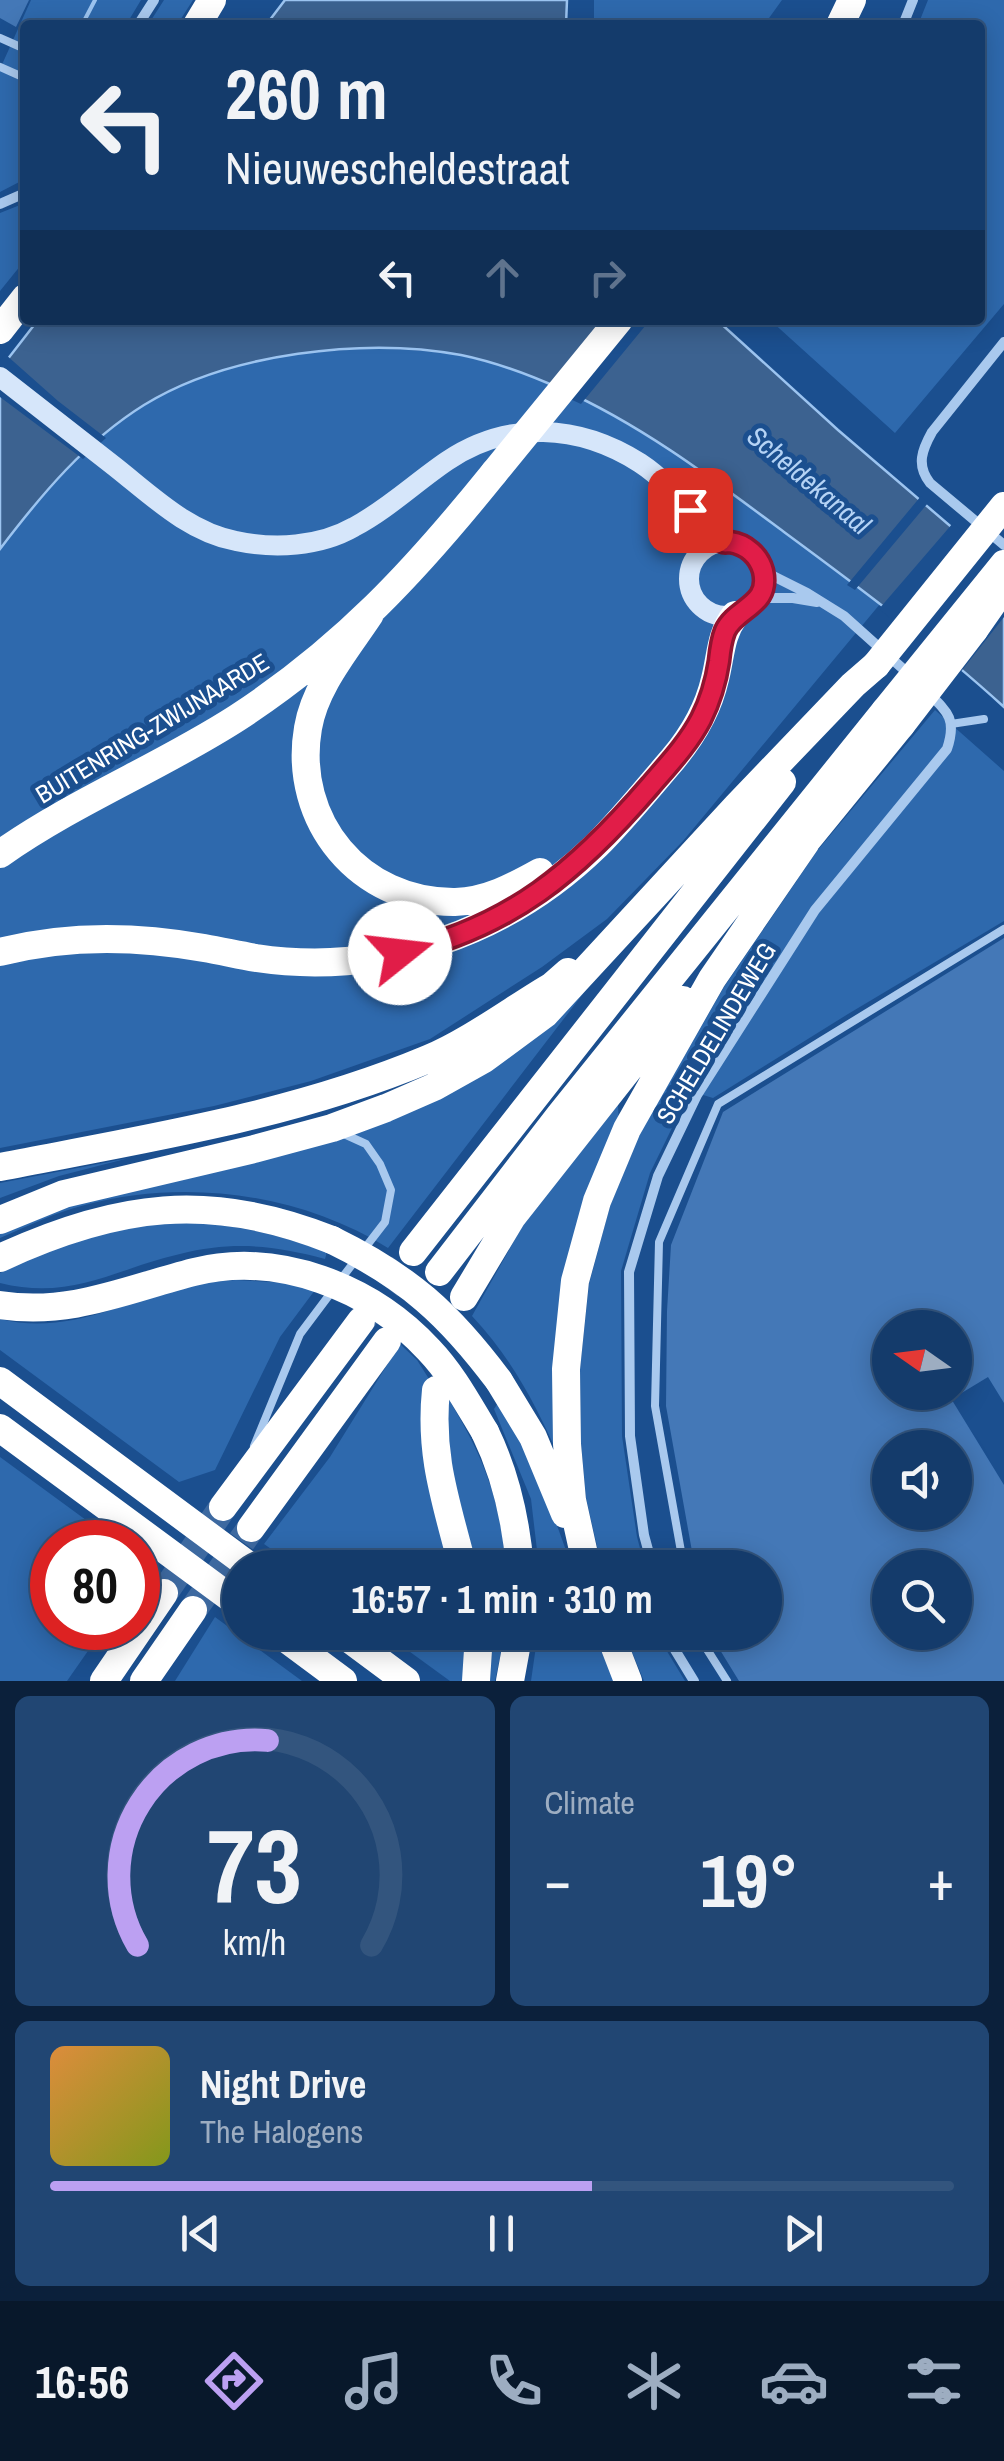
<!DOCTYPE html>
<meta charset="utf-8">
<style>
:root{--surface:#143b6b;--page:#214673;--text:#f1f3f6;--muted:#9dadc1;--line:#33557e;--accent:#bca0f2}
body{margin:0;font-family:"Archivo Narrow",sans-serif;background:var(--page);color:var(--text);height:100vh;display:flex;flex-direction:column;font-size:38px;white-space:nowrap}
*{box-sizing:border-box;margin:0}
p{font-size:32px;color:var(--muted)}
.icon{flex:none;width:55px;height:55px;fill:none;stroke:currentColor;stroke-width:2;stroke-linecap:round;stroke-linejoin:round}
.map{position:relative;height:1681px;overflow:hidden}
.details{display:flex;flex-direction:column;gap:15px;padding:15px;background:#0b203b;flex:1}
.details>*{flex:none}
.banner{position:absolute;left:20px;top:20px;width:965px;height:305px;border-radius:10px;box-shadow:0 5px 25px #0003,0 0 0 2px var(--line);background:#143b6b;color:var(--text);overflow:hidden}
.needle{width:65px;rotate:284deg}
.buttons{position:absolute;left:872px;top:1310px;display:grid;gap:20px}
.buttons a{display:grid;place-items:center;width:100px;height:100px;border-radius:50%;background:var(--surface);box-shadow:0 5px 25px #0003,0 0 0 2px var(--line);font-size:50px}
.speed{position:absolute;left:30px;top:1520px;display:flex;gap:20px;font-size:50px;font-weight:700;text-align:center}
.speed>*{display:grid;place-content:center;width:130px;height:130px;border-radius:50%;background:var(--surface);box-shadow:0 5px 25px #0003,0 0 0 2px var(--line);line-height:1}
.speed .limit{border:15px solid #d22;background:#fff;color:#111}
.pin{position:absolute;display:grid;place-items:center;width:85px;height:85px;color:#fff;margin:-42px;border-radius:20px;box-shadow:0 5px 15px #0006}
.me{position:absolute;width:110px;margin:-55px;rotate:74deg;stroke-linejoin:round;filter:drop-shadow(0 0 8px #0008)}
.turn{display:flex;align-items:center;gap:35px;height:210px;padding:0 40px;font-size:45px}
.turn .icon{width:130px;height:130px;stroke-width:2.5}
.turn b{display:block;font-size:70px;line-height:85px}
.lanes{display:flex;align-items:center;height:95px;padding:0 40px;background:#0003;justify-content:center;gap:50px;direction:ltr}
.lanes .off{opacity:.35}
.big{font-size:75px;font-weight:700;line-height:1.1}
.details .card{flex:1;display:flex;flex-direction:column;justify-content:center;gap:15px;min-width:0;padding:0 35px;border-radius:15px;background:var(--page)}
.details .dial{align-items:center;gap:0}
.dial svg{height:260px;overflow:visible;fill:none;stroke:var(--line);stroke-width:7;stroke-linecap:round;text-anchor:middle}
.dial text{fill:var(--text);stroke:none}
.song{display:flex;align-items:center;gap:30px}
.cover{width:120px;height:120px;border-radius:15px;background:linear-gradient(135deg,hsl(30 70% 55%),hsl(70 70% 35%))}
.played{height:10px;border-radius:5px;background:linear-gradient(90deg,var(--accent) 60%,var(--line) 60%)}
.keys{display:flex;justify-content:space-around;direction:ltr}
.heat{display:flex;justify-content:space-between;align-items:center;font-size:55px;direction:ltr}
.details .tiles{flex:1;display:grid;gap:15px;grid-template-columns:1fr 1fr}
.card:last-child{grid-column:span 2}
.trip{position:absolute;left:222px;top:1550px;width:560px;height:100px;border-radius:50px;background:var(--surface);box-shadow:0 5px 25px #0003,0 0 0 2px var(--line);font-weight:700;line-height:100px;text-align:center}
.tabs{display:flex;height:160px;justify-content:space-around;align-items:center;background:#08182b;color:var(--muted)}
.tabs .icon{width:70px;height:70px}
.tabs .selected{color:var(--accent)}
.tabs b{font-size:45px;color:var(--text)}
.map>svg:first-child{display:block}
.green{fill:#2e69ad}
.water{fill:#3c6290;stroke:#9cc4f0;stroke-width:2.5}
.pier{fill:#1b4f8f}
.lines{fill:none;stroke-linecap:round;stroke-linejoin:round}
.stream{stroke:#9cc4f0;stroke-width:4}
.building{fill:#4478b7;fill-rule:evenodd}
.highway-tunnel{stroke:#3d69a0;stroke-width:28;stroke-dasharray:28 14;stroke-linecap:butt}
.lane{stroke:#a9c9ee;stroke-width:8}
.street{stroke:#a9c9ee;stroke-width:10}
.secondary{stroke:#d6e6fa;stroke-width:20}
.highway{stroke:#fff;stroke-width:28}
.highway-bridge{stroke:#fff;stroke-width:28}
.route-casing{stroke:#92132f;stroke-width:25}
.route{stroke:#e11d48;stroke-width:18}
.labels{text-anchor:middle;stroke-width:10;stroke-linejoin:round;paint-order:stroke}
.street-label{font-size:25px;fill:#fff;stroke:#1b4f8f}
.water-label{font-size:28px;font-style:italic;fill:#b5d3f5;stroke:#1b4f8f}
</style>
<div class="map">
<svg width="1004" height="1681" viewBox="0 0 1004 1681">
<rect width="100%" height="100%" fill="#1b4f8f"/>
<path class="green" d="M31,0H141L126,25H25V179L0,192V69Z
M164,0H193L177,25H148Z
M594,0H782L764,25H594Z
M928,0H1004V304L895,433L770,320H980V25H918Z
M25,203V260L0,291V213Z
M370,348C400,350 432,350 461,356C568,377 658,442 745,504C790,536 838,568 880,604L683,841L607,919L542,967L430,1039L311,1081L214,1106L0,1148V549C73,452 152,375 278,356C308,352 339,351 370,348Z
M935,710L1004,771V921L848,1014L713,1098L690,1091L650,1173L621,1271L622,1436L637,1537L645,1567L602,1568L586,1498L581,1443L580,1369L589,1284L610,1206L639,1135L724,987L817,851Z
M592,982L388,1248C299,1193 185,1178 85,1205C56,1212 28,1226 0,1238V1232L68,1204L335,1138Z
M618,1105L619,1125L588,1198L560,1460C538,1408 511,1357 472,1316L523,1225Z
M129,1158L59,1176L0,1198V1183Z
M185,1222C238,1225 276,1234 327,1252L325,1259C274,1245 232,1241 180,1254C114,1269 72,1301 0,1283V1273L4,1271C66,1242 116,1226 185,1222Z
M236,1280L288,1283L315,1290L280,1337L215,1470L179,1482L0,1350V1319C65,1335 122,1304 182,1287C200,1283 218,1281 236,1280Z
M400,1344L417,1360L429,1379L454,1567H297L264,1544L330,1457Z
M448,1398C484,1458 500,1498 506,1567H477L454,1483L448,1433Z
M500,1400L537,1470L572,1567H539L531,1499L494,1409Z
M0,1457L116,1542H52V1628H104L67,1681H0Z
M215,1617L302,1681H175Z
M538,1632L598,1633L619,1681H531Z
M384,1633H467V1681H450Z
M490,1633H505L495,1681H490L492,1650Z
M624,1633H661L665,1648L685,1681H644Z"/>
<path class="water" d="M285,0H567L566,25H266Z
M38,320H717L838,430L1004,572V707C935,644 860,588 784,532C714,480 642,425 561,389C530,375 495,362 461,355C365,337 228,353 144,405C86,441 41,495 0,549V369Z"/>
<path class="pier" d="M603,320H650L581,404L557,393Z
M5,354L58,401L106,438L83,459L0,397V361Z
M921,496L928,503L855,590L847,585Z
M953,523L1004,565V617L959,674L879,609Z"/>
<g class="lines">
<path class="stream" d="M82,25L95,0"/>
</g>
<path class="building" d="M0,0H29L16,27L0,18Z
M1004,938V1403L988,1377L955,1397V1328H890V1392H947L1004,1485V1681H739L709,1632H765V1568H695L666,1406L667,1311L671,1245L723,1112ZM890,1448H955V1512H890ZM890,1568H955V1632H890Z"/>
<g class="lines">
<path class="highway-tunnel" d="M361,1321L413,1252
M164,1593L223,1507
M193,1610L251,1528"/>
<path class="lane" d="M0,38L25,49
M0,67L25,78
M951,724L984,719
M341,1279L385,1222L391,1190L380,1164L366,1144L344,1134
M254,1446L300,1334L333,1290
M684,1568L655,1406L659,1242L718,1104L1004,929
M696,1632L727,1681"/>
<path class="street" d="M138,25L154,0
M903,25L913,0
M0,204L25,193
M1004,342L932,432C922,450 916,465 930,483L1004,545
M763,571L807,593L844,616L911,676
M759,598H793L817,602
M653,1568L644,1535L630,1436L629,1272L658,1176L697,1095L815,910L947,749C957,719 948,712 927,692
M669,1632L672,1645L694,1681"/>
<path class="secondary" d="M0,377C38,407 76,436 114,466C151,495 188,532 236,541C274,549 319,547 354,527C388,509 416,482 447,461C508,420 579,424 640,463C672,484 694,516 722,542
M689 579a37 37 0 1 1 74 0a37 37 0 1 1-74 0Z"/>
<path class="highway" d="M197,25L212,0
M840,25L852,0
M0,330L25,298
M370,614C347,649 315,686 308,728C292,821 360,903 455,902C487,901 513,887 540,872
M974,630L1004,587
M0,854C75,801 161,767 237,718C344,648 415,571 494,473
M795,855L901,725
M0,952C66,935 137,936 204,948C221,951 239,955 256,958C382,977 507,933 597,845C624,818 648,788 673,759C693,735 708,710 715,679C721,656 720,635 735,615
M0,1167C144,1139 292,1116 428,1059C469,1042 513,1009 552,986L568,972
M0,1220L64,1194L254,1149L332,1128L386,1108L434,1087L484,1059L545,1014L737,806L853,685L876,665
M413,1252L782,782
M0,1258C116,1204 210,1191 332,1240
M439,1272L560,1115L885,711
M464,1297L512,1217L683,1000
M499,1381L533,1437L565,1514
M436,1390C429,1457 447,1504 463,1568
M485,1432C506,1475 516,1520 520,1568
M223,1507L361,1321
M251,1528L387,1341
M587,1568L572,1500L567,1444L566,1369L575,1281L597,1201L627,1129L712,979L806,842
M277,1632L343,1681
M340,1632L406,1681
M475,1632L478,1650L476,1681
M609,1632L628,1681
M104,1681L164,1593
M144,1681L193,1610
M510,1681L519,1632"/>
<path class="highway-bridge" d="M494,473L619,320
M876,665L1004,506
M885,711L1004,564
M901,725L974,630
M332,1240C408,1277 449,1314 499,1381
M0,1305C71,1316 127,1289 194,1272C278,1251 371,1287 429,1350C452,1374 468,1404 485,1432
M0,1381L252,1568
M0,1428L240,1605"/>
</g>
<g class="lines">
<g class="route-casing">
<path id="route" d="M400,953C511,927 577,871 650,786C668,765 688,744 701,719C710,701 716,681 719,661C720,651 721,641 725,631C736,607 771,606 763,571C759,556 746,544 730,542C728,542 725,543 723,542C714,539 697,518 690,510"/>
</g>
<use href="#route" class="route"/>
</g>
<g class="labels">
<g class="street-label">
<text transform="translate(152 728) rotate(-31)" y="9">BUITENRING-ZWIJNAARDE</text>
<text transform="translate(716 1033) rotate(-59)" y="9">SCHELDELINDEWEG</text>
</g>
<g class="water-label">
<text transform="translate(809 480) rotate(40)" y="10">Scheldekanaal</text>
</g>
</g>
</svg>
<div class="buttons">
<a><svg class="needle" viewBox="-14 -14 28 28"><path d="M0-13l5 13h-10z" fill="#e53935"/><path d="M0 13l5-13h-10z" fill="#9dadc1"/></svg></a>
<a><svg class="icon" aria-label="sound" viewBox="0 0 24 24"><path d="M4 9h4l5-4v14l-5-4H4zM17 9q2 3 0 6"/></svg></a>
<a><svg class="icon" aria-label="search" viewBox="0 0 24 24"><circle cx="10" cy="10" r="6"/><path d="M15 15l6 6"/></svg></a>
</div>
<div class="speed"><div class="limit">80</div></div>
<div class="pin" style="left:690px;top:510px;background:#d93025"><svg class="icon" aria-label="arrive" viewBox="0 0 24 24"><path d="M6 21V4h12l-3 4 3 4H6"/></svg></div>
<svg class="me" style="left:400px;top:953px" viewBox="-20 -20 40 40"><circle r="19" fill="#fff"/><path d="M0-13L10 11 0 6-10 11z" fill="#e11d48"/></svg>
<div class="trip">16:57 · 1 min · 310 m</div>
<div class="banner">
<div class="turn"><svg class="icon" aria-label="left" viewBox="0 0 24 24"><path d="M17 20v-9H6M10 6l-5 5 5 5"/></svg><div><b>260 m</b>Nieuwescheldestraat</div></div>
<div class="lanes"><svg class="icon" aria-label="left" viewBox="0 0 24 24"><path d="M17 20v-9H6M10 6l-5 5 5 5"/></svg><svg class="icon off" aria-label="ahead" viewBox="0 0 24 24"><path d="M12 20V5M6 11l6-6 6 6"/></svg><svg class="icon off" aria-label="right" viewBox="0 0 24 24"><path d="M7 20v-9h11M14 6l5 5-5 5"/></svg></div>
</div>
</div>
<section class="details">
<div class="tiles">
<div class="card dial"><svg viewBox="0 0 100 80">
<path d="M14 69A42 42 0 1 1 86 69"/>
<path d="M14 69A42 42 0 0 1 54 6" stroke="#bca0f2"/>
<text x="50" y="56" font-size="32" font-weight="700">73</text>
<text x="50" y="72" font-size="11">km/h</text>
</svg></div>
<div class="card"><p>Climate</p>
<div class="heat"><a>−</a><b class="big">19°</b><a>+</a></div>
</div>
<div class="card">
<div class="song"><i class="cover"></i><div><b>Night Drive</b><p>The Halogens</p></div></div>
<div class="played"></div>
<div class="keys"><svg class="icon" aria-label="previous" viewBox="0 0 24 24"><path d="M18 5L8 12l10 7zM5 5v14"/></svg><svg class="icon" aria-label="pause" viewBox="0 0 24 24"><path d="M8 5v14M16 5v14"/></svg><svg class="icon" aria-label="next" viewBox="0 0 24 24"><path d="M6 5l10 7-10 7zM19 5v14"/></svg></div>
</div>
</div>
</section>
<nav class="tabs">
<b>16:56</b>
<svg class="icon selected" aria-label="directions" viewBox="0 0 24 24"><path d="M12 3l9 9-9 9-9-9zM9 14v-3h6M13 9l2 2-2 2"/></svg>
<svg class="icon" aria-label="music" viewBox="0 0 24 24"><path d="M9 18V5l10-2v13"/><circle cx="6" cy="18" r="3"/><circle cx="16" cy="16" r="3"/></svg>
<svg class="icon" aria-label="phone" viewBox="0 0 24 24"><path d="M5 4h4l2 5-3 2q2 4 5 5l2-3 5 2v4C11 20 4 13 5 4z"/></svg>
<svg class="icon" aria-label="climate" viewBox="0 0 24 24"><path d="M12 3v18M4 7l16 10M4 17L20 7"/></svg>
<svg class="icon" aria-label="car" viewBox="0 0 24 24"><path d="M5 17H2v-5l4-1 3-4h7l3 4 3 1v5h-3M9 17h6M6 11h13"/><circle cx="7" cy="17" r="2"/><circle cx="17" cy="17" r="2"/></svg>
<svg class="icon" aria-label="filters" viewBox="0 0 24 24"><path d="M4 7h16M4 17h16"/><circle cx="9" cy="7" r="2"/><circle cx="15" cy="17" r="2"/></svg>
</nav>
